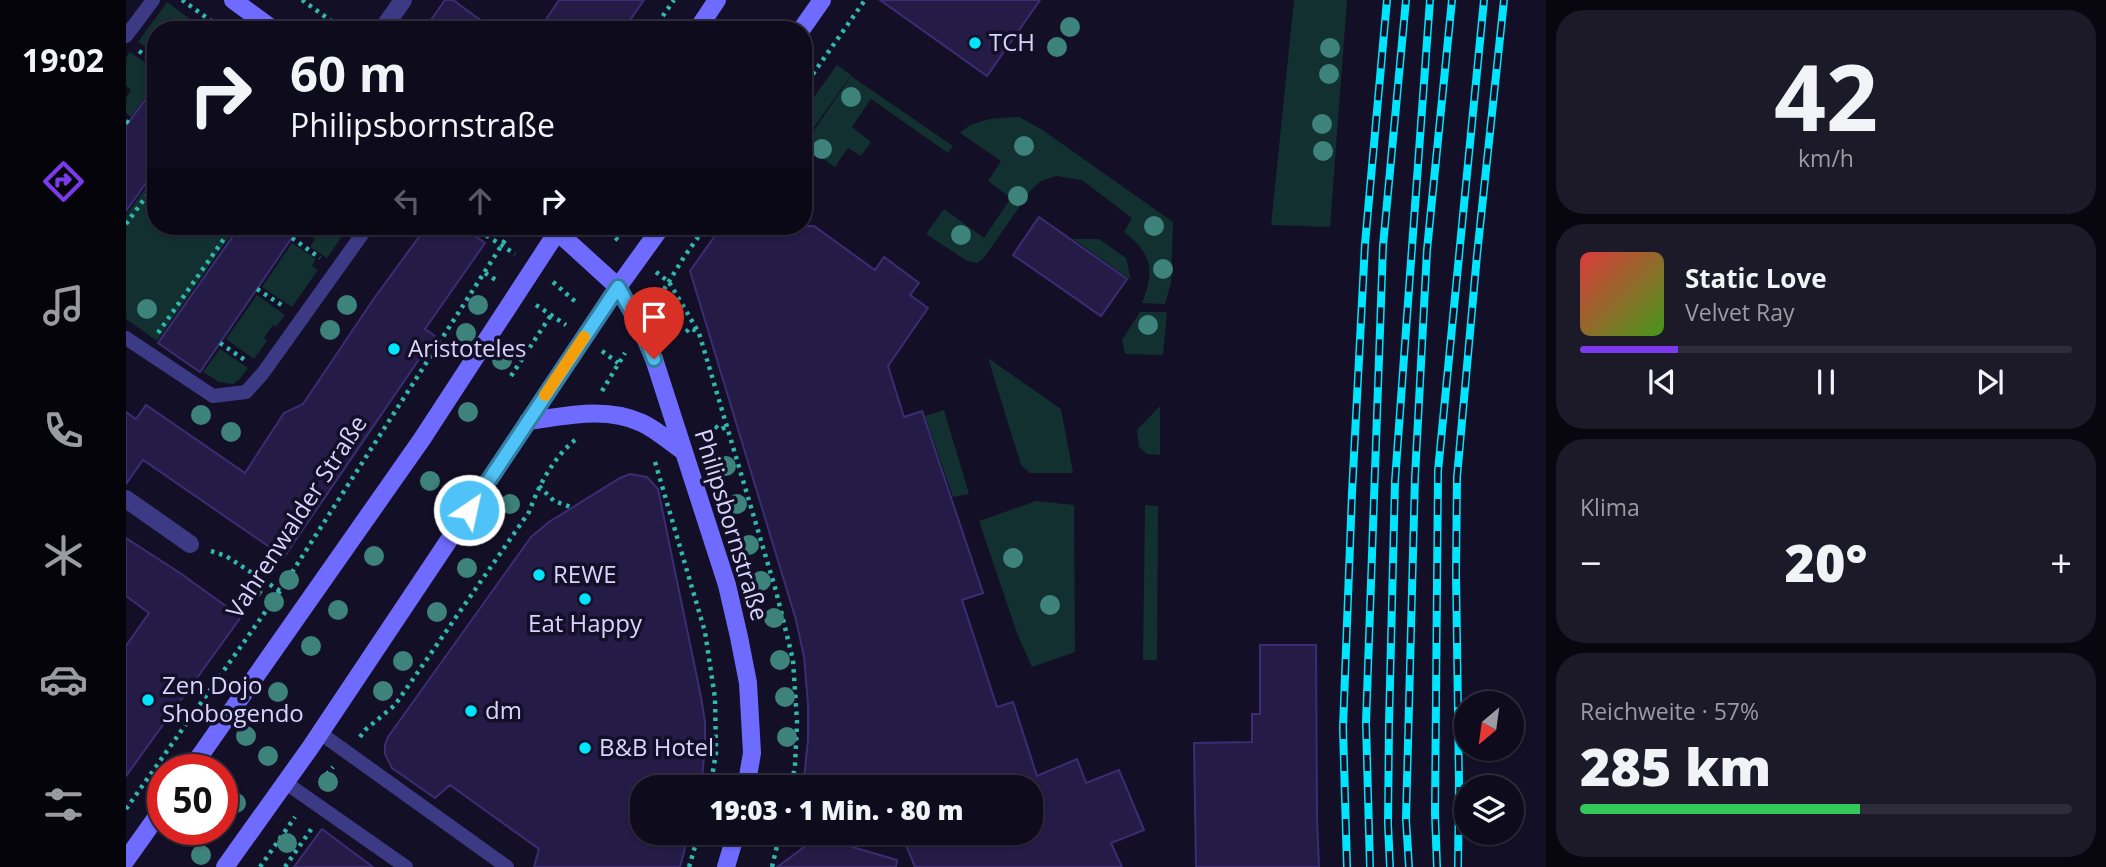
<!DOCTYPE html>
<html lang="de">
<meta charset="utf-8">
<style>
:root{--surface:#0e0b1c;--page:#1c1929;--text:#f1f3f6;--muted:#9b9ba3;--line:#2e2b3b;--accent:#7c3aed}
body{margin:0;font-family:"Open Sans",sans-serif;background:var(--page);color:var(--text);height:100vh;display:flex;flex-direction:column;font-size:26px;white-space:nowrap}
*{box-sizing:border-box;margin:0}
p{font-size:23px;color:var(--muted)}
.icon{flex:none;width:38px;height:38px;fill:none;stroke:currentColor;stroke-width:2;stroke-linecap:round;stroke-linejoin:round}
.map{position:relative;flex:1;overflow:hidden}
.sheet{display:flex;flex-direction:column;gap:10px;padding:10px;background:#08060f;width:560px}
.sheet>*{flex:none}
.hud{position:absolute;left:21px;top:21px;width:665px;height:214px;border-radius:28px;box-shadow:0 2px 5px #0004,0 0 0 2px var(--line);background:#0e0b1c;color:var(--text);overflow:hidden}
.needle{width:46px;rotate:209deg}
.controls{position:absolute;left:1328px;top:691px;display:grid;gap:14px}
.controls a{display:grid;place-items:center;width:70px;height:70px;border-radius:50%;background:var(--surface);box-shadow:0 2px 5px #0004,0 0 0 2px var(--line);font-size:35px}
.speed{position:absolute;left:21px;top:754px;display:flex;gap:14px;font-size:35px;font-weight:700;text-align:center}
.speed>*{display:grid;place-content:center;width:91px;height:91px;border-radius:50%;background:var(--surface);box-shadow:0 2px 5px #0004,0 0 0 2px var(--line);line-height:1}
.speed .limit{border:10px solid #d22;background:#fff;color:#111}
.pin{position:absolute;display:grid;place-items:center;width:60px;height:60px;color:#fff;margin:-72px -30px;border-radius:50% 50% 50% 0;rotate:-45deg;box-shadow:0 0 7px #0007}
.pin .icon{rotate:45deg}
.me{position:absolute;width:77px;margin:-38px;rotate:34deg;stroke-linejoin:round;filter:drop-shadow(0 0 5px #0008)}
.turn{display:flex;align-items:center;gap:24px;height:147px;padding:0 28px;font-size:32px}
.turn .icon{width:91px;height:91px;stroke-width:2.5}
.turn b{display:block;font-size:49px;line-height:60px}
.lanes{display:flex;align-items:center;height:66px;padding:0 28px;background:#0003;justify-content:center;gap:35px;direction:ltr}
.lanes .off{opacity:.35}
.big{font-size:52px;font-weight:800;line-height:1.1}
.sheet .tile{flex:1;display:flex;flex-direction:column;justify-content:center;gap:10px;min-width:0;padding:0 24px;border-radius:28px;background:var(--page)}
.sheet .dial{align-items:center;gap:0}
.dial b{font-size:91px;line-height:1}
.song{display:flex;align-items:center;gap:21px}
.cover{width:84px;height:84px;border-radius:10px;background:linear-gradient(135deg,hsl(0 70% 55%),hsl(100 70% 35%))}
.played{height:7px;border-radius:4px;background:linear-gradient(90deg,var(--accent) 20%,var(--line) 20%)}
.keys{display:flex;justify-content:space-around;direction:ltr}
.heat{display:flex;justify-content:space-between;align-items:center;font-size:38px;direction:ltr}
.charge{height:10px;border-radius:5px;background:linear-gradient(90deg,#34c759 57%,var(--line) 0)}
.trip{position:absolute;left:504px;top:775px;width:413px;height:70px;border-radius:28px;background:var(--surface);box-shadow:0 2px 5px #0004,0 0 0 2px var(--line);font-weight:800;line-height:70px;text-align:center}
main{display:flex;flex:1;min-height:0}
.tab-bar{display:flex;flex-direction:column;width:126px;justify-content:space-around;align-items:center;background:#06040b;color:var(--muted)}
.tab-bar .icon{width:49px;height:49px}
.tab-bar .current{color:var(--accent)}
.tab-bar b{font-size:32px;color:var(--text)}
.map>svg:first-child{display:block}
.green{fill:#12302f}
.building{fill:#241b47;stroke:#3b2d73;stroke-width:2}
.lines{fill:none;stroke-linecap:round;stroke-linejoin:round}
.path{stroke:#2fb8b0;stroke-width:4.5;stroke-dasharray:3.5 5;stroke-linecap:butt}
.lane{stroke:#3d3a85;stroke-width:14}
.street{stroke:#3d3a85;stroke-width:18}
.secondary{stroke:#6f6bff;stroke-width:18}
.rail-casing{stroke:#00e5ff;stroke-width:8}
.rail{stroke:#130f26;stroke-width:5;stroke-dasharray:16;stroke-linecap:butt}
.tree{fill:#3d827b}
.route-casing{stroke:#337fa1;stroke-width:18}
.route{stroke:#4fc3f7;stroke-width:12}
.slow{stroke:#f59e0b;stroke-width:12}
.poi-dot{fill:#00e5ff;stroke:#130f26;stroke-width:2.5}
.labels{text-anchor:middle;stroke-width:7;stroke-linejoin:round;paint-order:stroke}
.poi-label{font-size:24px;fill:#d9d4ff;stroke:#130f26;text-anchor:start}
.street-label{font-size:24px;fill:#d9d4ff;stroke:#130f26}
</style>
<main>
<nav class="tab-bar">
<b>19:02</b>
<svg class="icon current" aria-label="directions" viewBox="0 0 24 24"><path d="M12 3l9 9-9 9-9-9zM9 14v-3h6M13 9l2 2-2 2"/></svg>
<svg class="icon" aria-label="music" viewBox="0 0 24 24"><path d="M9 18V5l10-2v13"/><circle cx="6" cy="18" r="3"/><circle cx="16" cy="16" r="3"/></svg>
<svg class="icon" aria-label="phone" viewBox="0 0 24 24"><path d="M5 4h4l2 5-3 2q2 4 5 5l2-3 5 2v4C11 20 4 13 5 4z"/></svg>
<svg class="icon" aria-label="climate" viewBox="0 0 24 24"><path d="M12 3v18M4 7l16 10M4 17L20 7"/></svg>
<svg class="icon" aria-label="car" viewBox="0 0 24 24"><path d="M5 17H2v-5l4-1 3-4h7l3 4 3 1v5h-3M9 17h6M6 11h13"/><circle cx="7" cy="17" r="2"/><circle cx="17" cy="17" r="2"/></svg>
<svg class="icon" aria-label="filters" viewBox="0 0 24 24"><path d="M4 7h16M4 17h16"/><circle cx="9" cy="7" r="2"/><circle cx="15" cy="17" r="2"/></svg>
</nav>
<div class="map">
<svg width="1420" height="867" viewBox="0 0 1420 867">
<rect width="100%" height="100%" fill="#130f26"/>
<path class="green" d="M1168,0H1221L1204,227L1145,225Z
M41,2L79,30H30V55L12,42Z
M4,52L30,70V82L5,117L0,113V98L5,90L0,86V58Z
M711,65L725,75L677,143V112Z
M725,76L827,146L822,153L745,99L726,127L745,142L735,156L722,148L709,167L678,145Z
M893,117L915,129L1047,222L1045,283L1039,304L1016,303C1029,271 1026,253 998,232L1006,218L956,180L930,176L915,181L905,190L858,258L851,263L841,261L800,234L818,209L858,238L885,198L862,181L875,161L834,133C850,118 871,118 893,117Z
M30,174V226H111L31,341L0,319V215Z
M178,226H223L201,258L184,247L189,239L175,229Z
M947,239H973L1000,258L1005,280Z
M166,243L190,259L186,266L192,270L166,307L136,287Z
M131,295L159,315L150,327L147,325L138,338L141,341L128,359L100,339Z
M1014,312H1041L1037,355L999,354L996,340Z
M94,349L122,368L113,380L107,384L93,382L77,372Z
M862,358L935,409L947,473H904L895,465Z
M1034,406V455L1021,454L1013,447L1011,430Z
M818,410L843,494L827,497L799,416Z
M910,501L948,505L949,652L906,667L892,636L853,521Z
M1019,505L1032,506L1031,660H1017Z"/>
<path class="building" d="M319,0H327L368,30H298Z
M433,0H518L497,30H413Z
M754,0H914L861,76Z
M30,85V169L0,211V126Z
M913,217L1001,279L975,316L887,255Z
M114,226H174L74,372L32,343Z
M301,226H335L359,243L299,329L309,336L158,557L17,460L0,484V412L10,419L20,405L119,473L158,413L177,404L249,297Z
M596,226H688L749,270L758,257L793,283L784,295L802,308L762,366L778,417L796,411L857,593L836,600L871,707L887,702L911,776L951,759L960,783L993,770L1018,830L985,843L996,867H789L775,833H905V788H677L682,740V704L678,657L670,620L564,271Z
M504,474L521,477L532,489L575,697L579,722V747L575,788H516V833H563L554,867H408L413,849L324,785L309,798L266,768L259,754V745L262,737L405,537L423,522L494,478Z
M0,538L54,573L115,617L0,776V646L23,613L0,596Z
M1134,645H1190L1191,818L1193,867H1070L1068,743L1126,742V714H1134Z
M196,829L247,867H168Z
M692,837L771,860L770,867H651Z"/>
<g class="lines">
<path class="path" d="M56,0L98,30
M176,0L218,30
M527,30L548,0
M13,51L30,63
M677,88L739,0
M0,121L3,123
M0,224L30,183
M346,226L389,254
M477,226L494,242
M166,238L194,258
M530,272L543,282L573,333L650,591L667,660L671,722L669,766L665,788
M359,273L373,282
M427,282L452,304
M131,289L157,306
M529,304L558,257L580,226
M410,305L440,325
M560,332L564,328L571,331
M32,333L107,226
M94,343L119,360
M476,351L492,363
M385,376L425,315
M476,391L499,353
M589,426L594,430L602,426
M529,462L579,632L589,698L590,753L584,788
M413,486L428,501L445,507
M85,551L100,556L154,591
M234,737L239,730L269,705L403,512C413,485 427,458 449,440
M195,781L207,767
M0,809L154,591L388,226
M134,867L169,817
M159,867L186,828
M563,867L573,833
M646,867L654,833"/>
<path class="lane" d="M0,36L27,0
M0,338L87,396L120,392L137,373L242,226
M194,733L381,867
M160,783L280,867"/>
<path class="street" d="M256,30L277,0
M0,499L64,544"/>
<path class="secondary" d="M107,0L148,30
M571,30L591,0
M675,30L696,0
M425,226L492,287L515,328L528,359L601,585L613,637L622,683L626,753L620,788
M402,421C440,416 480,406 516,423C531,430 544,442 557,451
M64,770L296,439L435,226
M0,860L37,808
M99,867L184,748L492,287L536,226
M600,867L610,833"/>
<g class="rail-casing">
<path id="rail" d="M1221,867L1217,728L1226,493L1239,244L1261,0
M1244,867L1240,723L1257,246L1280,0
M1264,867L1262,824L1263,724L1269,481L1304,0
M1283,867L1280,819L1289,477L1301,250L1326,0
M1311,867L1309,813L1312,471L1358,0
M1332,867L1333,783L1330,573L1331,477L1351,255L1378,0"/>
</g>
<use href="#rail" class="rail"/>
</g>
<g class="tree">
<circle cx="944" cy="27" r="10"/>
<circle cx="931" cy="47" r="10"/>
<circle cx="1204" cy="48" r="10"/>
<circle cx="1203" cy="74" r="10"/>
<circle cx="725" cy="97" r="10"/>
<circle cx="1196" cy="124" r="10"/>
<circle cx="898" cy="146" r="10"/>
<circle cx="696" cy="149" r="10"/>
<circle cx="1197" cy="151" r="10"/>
<circle cx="892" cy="196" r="10"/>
<circle cx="1028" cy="226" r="10"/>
<circle cx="835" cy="235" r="10"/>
<circle cx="1037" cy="269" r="10"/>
<circle cx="221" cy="305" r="10"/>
<circle cx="352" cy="305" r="10"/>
<circle cx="21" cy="309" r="10"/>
<circle cx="1022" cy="325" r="10"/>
<circle cx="204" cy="330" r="10"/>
<circle cx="340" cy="333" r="10"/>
<circle cx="376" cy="360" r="10"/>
<circle cx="342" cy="412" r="10"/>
<circle cx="75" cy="415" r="10"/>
<circle cx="105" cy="432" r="10"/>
<circle cx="600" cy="466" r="10"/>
<circle cx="304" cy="481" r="10"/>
<circle cx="384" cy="504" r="10"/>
<circle cx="611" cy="504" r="10"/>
<circle cx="623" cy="545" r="10"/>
<circle cx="248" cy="556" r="10"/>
<circle cx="887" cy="558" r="10"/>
<circle cx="341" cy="568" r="10"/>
<circle cx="163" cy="580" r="10"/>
<circle cx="635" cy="581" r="10"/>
<circle cx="127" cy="589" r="10"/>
<circle cx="148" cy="602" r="10"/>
<circle cx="924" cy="605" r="10"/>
<circle cx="212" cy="610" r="10"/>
<circle cx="311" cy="612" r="10"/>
<circle cx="648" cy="618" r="10"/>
<circle cx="185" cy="646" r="10"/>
<circle cx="654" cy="660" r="10"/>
<circle cx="277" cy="661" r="10"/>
<circle cx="257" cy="691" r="10"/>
<circle cx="152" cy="692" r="10"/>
<circle cx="659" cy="697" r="10"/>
<circle cx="120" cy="736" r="10"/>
<circle cx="661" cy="737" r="10"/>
<circle cx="142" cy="756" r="10"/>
<circle cx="202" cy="782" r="10"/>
<circle cx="110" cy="803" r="10"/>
<circle cx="161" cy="843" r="10"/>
<circle cx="75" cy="855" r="10"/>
</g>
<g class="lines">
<g class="route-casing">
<path id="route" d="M343,510L492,287L515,328L528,359"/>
</g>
<use href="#route" class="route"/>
<path class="slow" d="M419,395L458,337"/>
</g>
<g class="poi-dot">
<circle cx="849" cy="43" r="7"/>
<circle cx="268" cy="349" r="7"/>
<circle cx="413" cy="575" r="7"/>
<circle cx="459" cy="599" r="7"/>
<circle cx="22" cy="700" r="7"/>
<circle cx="345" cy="711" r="7"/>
<circle cx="459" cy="748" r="7"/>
</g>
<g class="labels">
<g class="poi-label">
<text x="863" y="51">TCH</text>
<text x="282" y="357">Aristoteles</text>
<text x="427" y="583">REWE</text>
<text x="459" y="632" text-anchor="middle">Eat Happy</text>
<text x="36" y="694">Zen Dojo<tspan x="36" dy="28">Shobogendo</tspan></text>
<text x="359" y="719">dm</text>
<text x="473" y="756">B&amp;B Hotel</text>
</g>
<g class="street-label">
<text transform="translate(171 517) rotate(-57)" y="8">Vahrenwalder Straße</text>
<text transform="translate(605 525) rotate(73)" y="8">Philipsbornstraße</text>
</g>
</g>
</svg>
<div class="controls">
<a><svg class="needle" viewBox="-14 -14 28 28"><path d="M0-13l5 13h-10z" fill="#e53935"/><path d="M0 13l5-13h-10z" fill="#9b9ba3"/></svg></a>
<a><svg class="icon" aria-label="layers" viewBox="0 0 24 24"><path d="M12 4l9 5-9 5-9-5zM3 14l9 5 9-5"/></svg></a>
</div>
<div class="speed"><div class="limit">50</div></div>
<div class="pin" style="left:528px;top:359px;background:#d93025"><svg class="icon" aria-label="arrive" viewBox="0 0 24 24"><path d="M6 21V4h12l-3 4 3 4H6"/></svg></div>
<svg class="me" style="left:343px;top:510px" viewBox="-20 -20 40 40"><circle r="17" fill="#4fc3f7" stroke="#fff" stroke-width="3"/><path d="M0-11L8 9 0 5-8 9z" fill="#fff"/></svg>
<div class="trip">19:03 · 1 Min. · 80 m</div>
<div class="hud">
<div class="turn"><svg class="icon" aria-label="right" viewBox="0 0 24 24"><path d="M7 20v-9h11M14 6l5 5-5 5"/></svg><div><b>60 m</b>Philipsbornstraße</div></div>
<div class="lanes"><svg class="icon off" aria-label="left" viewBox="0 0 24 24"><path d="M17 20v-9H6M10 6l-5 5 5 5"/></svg><svg class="icon off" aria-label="ahead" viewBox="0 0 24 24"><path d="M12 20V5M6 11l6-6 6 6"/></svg><svg class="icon" aria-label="right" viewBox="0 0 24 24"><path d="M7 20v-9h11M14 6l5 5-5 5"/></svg></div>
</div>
</div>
<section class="sheet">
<div class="tile dial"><b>42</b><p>km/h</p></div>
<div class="tile">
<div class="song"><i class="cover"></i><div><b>Static Love</b><p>Velvet Ray</p></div></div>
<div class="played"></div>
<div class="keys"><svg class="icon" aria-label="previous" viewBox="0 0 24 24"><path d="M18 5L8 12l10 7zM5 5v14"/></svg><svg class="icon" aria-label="pause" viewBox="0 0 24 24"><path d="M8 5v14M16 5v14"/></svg><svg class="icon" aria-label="next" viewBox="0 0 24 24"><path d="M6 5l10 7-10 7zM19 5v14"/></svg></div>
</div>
<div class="tile"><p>Klima</p>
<div class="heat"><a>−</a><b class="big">20°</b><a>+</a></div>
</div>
<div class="tile"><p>Reichweite · 57%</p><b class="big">285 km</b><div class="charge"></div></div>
</section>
</main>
